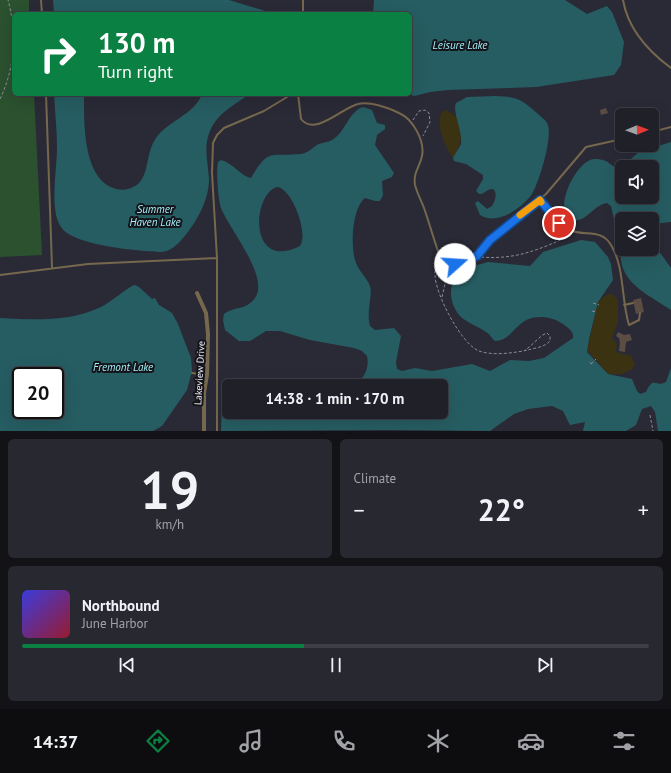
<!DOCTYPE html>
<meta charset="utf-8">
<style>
:root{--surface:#202029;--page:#282831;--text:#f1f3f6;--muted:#a2a3a8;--line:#3d3e46;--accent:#0b8043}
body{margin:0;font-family:"PT Sans",sans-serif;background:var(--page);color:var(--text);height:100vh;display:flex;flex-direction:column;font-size:15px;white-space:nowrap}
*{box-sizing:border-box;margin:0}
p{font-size:13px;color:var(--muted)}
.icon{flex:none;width:22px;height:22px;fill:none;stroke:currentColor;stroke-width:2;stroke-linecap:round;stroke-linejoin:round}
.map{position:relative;height:431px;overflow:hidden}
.sheet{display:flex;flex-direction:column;gap:8px;padding:8px;background:#121217;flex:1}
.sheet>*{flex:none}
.hud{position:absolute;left:12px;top:12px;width:400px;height:84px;border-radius:6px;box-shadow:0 4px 16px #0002,0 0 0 1px var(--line);background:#0b8043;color:#fff;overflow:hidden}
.needle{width:26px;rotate:89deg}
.controls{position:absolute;left:615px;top:108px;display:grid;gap:8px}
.controls a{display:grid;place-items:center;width:44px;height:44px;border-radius:6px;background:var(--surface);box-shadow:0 4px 16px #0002,0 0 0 1px var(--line);font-size:20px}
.speed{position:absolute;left:12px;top:367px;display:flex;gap:8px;font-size:20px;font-weight:700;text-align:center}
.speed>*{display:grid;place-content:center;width:52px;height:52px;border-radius:50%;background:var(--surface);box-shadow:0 4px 16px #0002,0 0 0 1px var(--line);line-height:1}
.speed .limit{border:2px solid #111;border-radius:6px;background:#fff;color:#111}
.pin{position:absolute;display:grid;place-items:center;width:34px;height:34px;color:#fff;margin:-17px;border:2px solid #fff;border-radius:50%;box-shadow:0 1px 4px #0007}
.me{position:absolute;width:44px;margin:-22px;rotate:71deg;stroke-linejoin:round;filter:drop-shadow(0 0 3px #0008)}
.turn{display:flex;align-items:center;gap:14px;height:84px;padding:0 20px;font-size:18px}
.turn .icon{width:52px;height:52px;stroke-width:2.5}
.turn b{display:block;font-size:28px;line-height:34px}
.big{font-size:30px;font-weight:700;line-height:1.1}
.sheet .card{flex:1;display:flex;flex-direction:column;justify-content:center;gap:6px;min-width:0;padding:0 14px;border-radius:6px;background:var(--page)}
.sheet .dial{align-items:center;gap:0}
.dial b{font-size:52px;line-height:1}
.song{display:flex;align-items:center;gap:12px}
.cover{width:48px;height:48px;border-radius:6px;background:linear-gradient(135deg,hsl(240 70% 55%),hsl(350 70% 35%))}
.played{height:4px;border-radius:2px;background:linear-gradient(90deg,var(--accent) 45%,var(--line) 45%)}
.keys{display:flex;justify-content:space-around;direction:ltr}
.heat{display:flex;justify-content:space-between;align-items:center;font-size:22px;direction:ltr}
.sheet .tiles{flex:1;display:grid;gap:8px;grid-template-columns:1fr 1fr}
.card:last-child{grid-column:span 2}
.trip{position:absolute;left:222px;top:379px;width:226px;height:40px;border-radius:6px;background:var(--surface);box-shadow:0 4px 16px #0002,0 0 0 1px var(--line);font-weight:700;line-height:40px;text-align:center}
.tabs{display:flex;height:64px;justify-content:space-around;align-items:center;background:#0d0d10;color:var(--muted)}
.tabs .icon{width:28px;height:28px}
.tabs .on{color:var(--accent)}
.tabs b{font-size:18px;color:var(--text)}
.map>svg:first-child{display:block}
.green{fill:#2b512f}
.sand{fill:#3b3212}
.water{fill:#265d62;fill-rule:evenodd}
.building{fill:#5b4c44}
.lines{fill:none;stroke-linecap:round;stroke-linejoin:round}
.path{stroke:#8b8b96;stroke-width:1;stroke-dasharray:3 2;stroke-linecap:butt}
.lane{stroke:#76684d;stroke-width:2}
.street{stroke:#76684d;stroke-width:4}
.route-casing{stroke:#114b97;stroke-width:10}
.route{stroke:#1a73e8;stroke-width:7}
.slow{stroke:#f59e0b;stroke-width:7}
.labels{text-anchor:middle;stroke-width:4;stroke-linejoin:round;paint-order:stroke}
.street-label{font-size:10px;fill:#ebebf4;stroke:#131319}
.water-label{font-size:11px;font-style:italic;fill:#a3eff8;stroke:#131319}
</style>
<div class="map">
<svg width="671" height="431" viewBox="0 0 671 431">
<rect width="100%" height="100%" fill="#2a2a37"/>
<path class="green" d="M0,0H29V14H14V94H34L42,255L0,257Z"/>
<path class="sand" d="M446,110L458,118C463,137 462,141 453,158C445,146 435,125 442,112Z
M612,294L618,300V322L612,338L617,344L616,352L631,356L635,364L631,370L622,374H608L587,350L598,302L606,295Z"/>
<path class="water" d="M53,0H229L275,14H54Z
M374,0H565L587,14L607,6L612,12L624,42L621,65L614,75L536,87L448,90L430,92L415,96L406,94H410V14H373Z
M54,94H84C84,121 82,180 116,189C124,191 133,189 139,183C149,173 146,152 156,138C169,120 194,115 202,94H249C234,106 218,112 210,131C203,147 208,162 209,179C209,200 197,221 184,237C178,244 171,251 162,252C140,251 73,246 61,227C49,210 57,169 57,149C57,130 55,112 54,94Z
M495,96C519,97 521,99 538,114C541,117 545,119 547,123C554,134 539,183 532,194C522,208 497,226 480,215L475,203L478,201L487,209L492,206C495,201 498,193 493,189C486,189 484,195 479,194L476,191L483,179V175L466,164L454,161L453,158C455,153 459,149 461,144C463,131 452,112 456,103L467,97Z
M363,107L372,110L377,123L385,125V129L377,135L375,145L394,173L392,177L382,181L383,195L380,201H375L365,198C352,208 350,248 356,263C359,271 367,278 370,286C373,294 366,312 370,326L375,330L394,328L401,336L396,362L397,369L402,371L415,368L432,371L472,364L490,371L510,360L529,361L544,358L573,338C574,331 568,328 563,324C555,319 549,317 540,317C515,317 514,341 495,341C491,338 490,334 486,332C478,326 467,323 460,316C448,302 447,281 463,269L488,262L530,266L543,252L581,240L595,242L608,257L611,264L613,280L598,302L589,339L587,352L608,374L632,379L637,391L640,394L646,392C654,375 655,388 666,382L671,368V431H658L655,412L651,406L642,409L636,425L626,431H583L585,422L570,425L563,411L552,406L528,409L514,414L490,431L390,430L221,431L222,403L228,399L229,412H441V386H353C363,380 370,369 367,356L362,351L354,348L310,340L280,331H266L250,341H239L225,330L223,320L224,314C234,306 246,311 255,298C270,277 229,229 221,208C218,198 216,172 218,162L221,160C233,163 242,177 251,178C269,147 270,157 301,154C308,153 312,148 317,145C322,142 327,143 332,140C346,132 348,112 363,107ZM277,187C292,188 309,234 300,246C248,272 252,194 277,187Z
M671,142V222L652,224V219H622V233L614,219L611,206L607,203C593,205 587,223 571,220C552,209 577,160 594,159C610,159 609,166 619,169L639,152ZM622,167H652V197H622Z
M622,246V249H652V247L661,254L671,268V310C647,294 614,280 622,246Z
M135,285L139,287L152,299L155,298L159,305L172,313L178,324L191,358L192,371L187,390L162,426L153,431H0V318C34,320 70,322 101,307C110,303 129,286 135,285ZM21,376H55V410H21Z"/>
<path class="building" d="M606,108L608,113L601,115L600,110Z
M641,298L644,312L636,314L633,300Z
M618,332L624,335L630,334L632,340L626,342L625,352L619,351L620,343L619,338L616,336Z"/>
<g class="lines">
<path class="path" d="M0,99C15,68 17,33 8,0
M413,120L419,111L425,110L429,113L430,122L423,136
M481,257C517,260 540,249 572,235
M439,261C437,266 434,270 435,275C435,293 461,344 479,351C493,356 513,353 528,350C535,348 545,347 550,341V336L547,333C540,335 532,346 525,350
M442,297L445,284L453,268
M593,303L599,305
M592,311L597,312
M590,362L593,366
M591,364L596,359
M650,415L653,431"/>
<path class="lane" d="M41,0L42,14
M623,0C628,29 648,51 671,68
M303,14V0
M46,94L52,267
M298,94L301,119C315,137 343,107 358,104C370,101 389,108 399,113C413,119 425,141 422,156C420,167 413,172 415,185C417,193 421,200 424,208C429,222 433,237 438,251L444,260L451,264L464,262L477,256L490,240L546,194L586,147L622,139
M652,132L671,127
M540,200C548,211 556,224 570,230C584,237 601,228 611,245C625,268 621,300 629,325L639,320L640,313
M0,275L88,264L217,258
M624,305L633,303
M192,373L206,375
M217,431V258L212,173L213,143L217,135L224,128L264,111L292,94"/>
<path class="street" d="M197,293L206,313L208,334L207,375L204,393V431"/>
</g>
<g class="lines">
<g class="route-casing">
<path id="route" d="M455,264L477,256L490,240L540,200L559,223"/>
</g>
<use href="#route" class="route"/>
<path class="slow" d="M520,215L540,200L541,202"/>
</g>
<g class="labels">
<g class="street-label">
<text transform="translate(199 373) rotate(-87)" y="4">Lakeview Drive</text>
</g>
<g class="water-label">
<text x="460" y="49">Leisure Lake</text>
<text x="155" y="213">Summer<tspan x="155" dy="13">Haven Lake</tspan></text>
<text x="123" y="371">Fremont Lake</text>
</g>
</g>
</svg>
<div class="controls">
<a><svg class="needle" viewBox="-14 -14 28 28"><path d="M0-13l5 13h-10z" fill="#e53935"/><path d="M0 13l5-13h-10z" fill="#a2a3a8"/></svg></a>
<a><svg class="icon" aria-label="sound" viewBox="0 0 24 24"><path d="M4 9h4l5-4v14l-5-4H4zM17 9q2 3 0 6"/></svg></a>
<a><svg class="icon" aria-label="layers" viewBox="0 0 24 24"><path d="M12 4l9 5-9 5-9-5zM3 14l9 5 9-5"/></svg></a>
</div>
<div class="speed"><div class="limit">20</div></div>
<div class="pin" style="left:559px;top:223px;background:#d93025"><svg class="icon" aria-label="arrive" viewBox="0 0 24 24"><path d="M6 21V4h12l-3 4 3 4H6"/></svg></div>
<svg class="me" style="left:455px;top:264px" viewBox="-20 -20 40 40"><circle r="19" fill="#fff"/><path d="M0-13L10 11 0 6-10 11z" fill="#1a73e8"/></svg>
<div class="trip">14:38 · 1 min · 170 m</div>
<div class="hud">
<div class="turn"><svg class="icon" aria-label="right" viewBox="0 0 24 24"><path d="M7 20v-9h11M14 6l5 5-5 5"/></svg><div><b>130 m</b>Turn right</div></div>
</div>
</div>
<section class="sheet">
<div class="tiles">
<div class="card dial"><b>19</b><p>km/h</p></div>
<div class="card"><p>Climate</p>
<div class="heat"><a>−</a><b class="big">22°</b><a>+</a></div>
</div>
<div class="card">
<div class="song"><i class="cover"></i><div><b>Northbound</b><p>June Harbor</p></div></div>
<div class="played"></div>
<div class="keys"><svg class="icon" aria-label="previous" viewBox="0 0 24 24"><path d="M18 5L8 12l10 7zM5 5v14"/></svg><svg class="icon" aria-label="pause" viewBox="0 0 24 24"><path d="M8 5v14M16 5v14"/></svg><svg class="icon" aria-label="next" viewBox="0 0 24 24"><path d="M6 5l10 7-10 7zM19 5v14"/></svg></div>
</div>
</div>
</section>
<nav class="tabs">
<b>14:37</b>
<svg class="icon on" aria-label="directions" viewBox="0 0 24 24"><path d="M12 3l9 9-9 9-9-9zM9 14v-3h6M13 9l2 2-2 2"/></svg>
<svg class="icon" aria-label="music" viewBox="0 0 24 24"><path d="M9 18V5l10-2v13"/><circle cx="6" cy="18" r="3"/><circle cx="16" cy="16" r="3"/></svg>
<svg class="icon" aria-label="phone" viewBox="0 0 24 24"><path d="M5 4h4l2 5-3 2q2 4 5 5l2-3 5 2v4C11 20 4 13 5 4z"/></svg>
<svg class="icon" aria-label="climate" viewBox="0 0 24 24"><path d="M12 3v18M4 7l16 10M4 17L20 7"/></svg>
<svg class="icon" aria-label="car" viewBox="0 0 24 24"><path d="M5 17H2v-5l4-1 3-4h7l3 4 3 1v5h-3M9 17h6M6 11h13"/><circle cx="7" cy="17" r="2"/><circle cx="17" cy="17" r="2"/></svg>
<svg class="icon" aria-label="filters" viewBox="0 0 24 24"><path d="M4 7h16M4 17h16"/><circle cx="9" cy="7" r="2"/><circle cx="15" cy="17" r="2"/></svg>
</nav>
